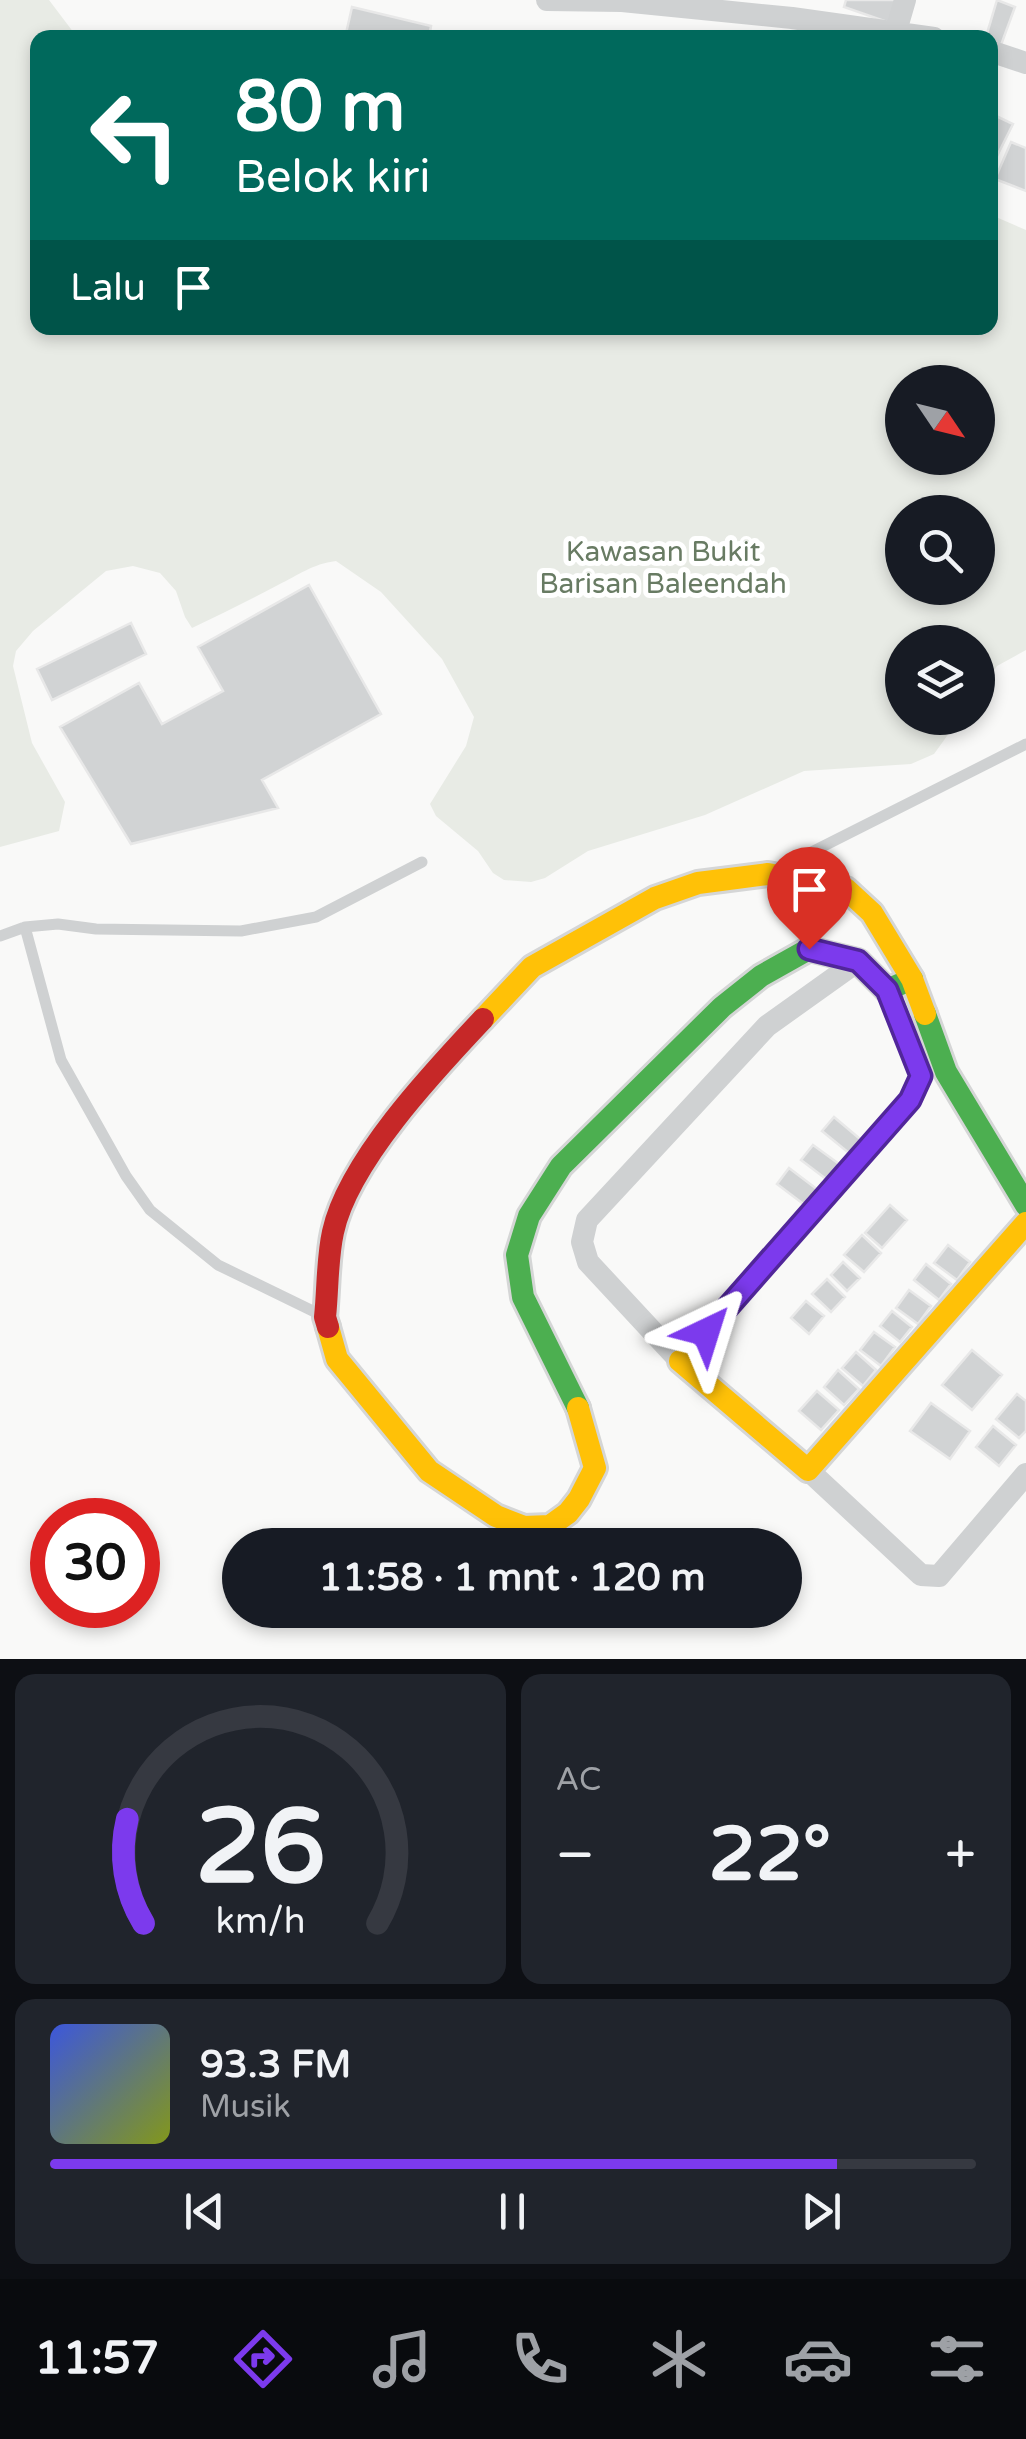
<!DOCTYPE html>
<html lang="id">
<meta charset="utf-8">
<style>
:root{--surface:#171b24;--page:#20242c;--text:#f1f3f6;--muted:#9ea1a6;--line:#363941;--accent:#7c3aed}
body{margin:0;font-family:"Varela Round",sans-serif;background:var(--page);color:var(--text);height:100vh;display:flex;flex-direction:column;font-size:38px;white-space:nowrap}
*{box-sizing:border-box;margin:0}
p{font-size:32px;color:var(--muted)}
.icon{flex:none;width:55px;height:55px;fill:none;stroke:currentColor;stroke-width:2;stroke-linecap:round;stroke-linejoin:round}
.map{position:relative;height:1659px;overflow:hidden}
.drawer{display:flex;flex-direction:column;gap:15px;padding:15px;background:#0d0f14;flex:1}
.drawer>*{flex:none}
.guide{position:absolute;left:30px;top:30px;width:968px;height:305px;border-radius:20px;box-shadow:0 5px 15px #0003;background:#00695c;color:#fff;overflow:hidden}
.needle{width:65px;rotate:125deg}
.buttons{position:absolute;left:885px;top:365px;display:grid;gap:20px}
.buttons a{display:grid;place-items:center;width:110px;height:110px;border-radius:50%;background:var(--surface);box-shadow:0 5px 15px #0003;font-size:50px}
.speed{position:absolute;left:30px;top:1498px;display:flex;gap:20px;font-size:50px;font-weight:700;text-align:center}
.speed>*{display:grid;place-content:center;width:130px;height:130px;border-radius:50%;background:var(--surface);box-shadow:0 5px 15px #0003;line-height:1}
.speed .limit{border:15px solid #d22;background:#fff;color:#111}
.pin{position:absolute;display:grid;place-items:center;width:85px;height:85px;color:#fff;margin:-102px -42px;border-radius:50% 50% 50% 0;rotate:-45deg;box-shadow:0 0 10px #0007}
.pin .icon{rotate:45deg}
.me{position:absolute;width:110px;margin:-55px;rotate:41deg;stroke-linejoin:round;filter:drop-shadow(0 0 8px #0008)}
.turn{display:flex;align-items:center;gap:35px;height:210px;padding:0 40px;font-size:45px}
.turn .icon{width:130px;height:130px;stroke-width:2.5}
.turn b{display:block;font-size:70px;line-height:85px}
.then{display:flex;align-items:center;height:95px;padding:0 40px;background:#0003;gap:20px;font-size:38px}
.big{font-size:75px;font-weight:800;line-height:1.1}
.drawer .card{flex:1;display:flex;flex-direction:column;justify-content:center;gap:15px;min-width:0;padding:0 35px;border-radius:20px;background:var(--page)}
.drawer .dial{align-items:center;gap:0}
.dial svg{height:260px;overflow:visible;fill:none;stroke:var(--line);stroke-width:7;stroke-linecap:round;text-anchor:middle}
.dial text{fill:var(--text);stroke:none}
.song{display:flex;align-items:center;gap:30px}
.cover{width:120px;height:120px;border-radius:15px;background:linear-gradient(135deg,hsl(230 70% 55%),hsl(70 70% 35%))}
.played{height:10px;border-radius:5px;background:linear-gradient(90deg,var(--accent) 85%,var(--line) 85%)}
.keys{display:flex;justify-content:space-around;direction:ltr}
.heat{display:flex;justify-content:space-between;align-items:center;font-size:55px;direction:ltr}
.drawer .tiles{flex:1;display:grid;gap:15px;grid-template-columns:1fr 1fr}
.card:last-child{grid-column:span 2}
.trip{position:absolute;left:222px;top:1528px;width:580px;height:100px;border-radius:50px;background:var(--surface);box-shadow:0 5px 15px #0003;font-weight:800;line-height:100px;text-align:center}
.tabs{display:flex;height:160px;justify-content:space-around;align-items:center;background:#090b0e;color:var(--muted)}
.tabs .icon{width:70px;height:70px}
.tabs .active{color:var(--accent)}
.tabs b{font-size:45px;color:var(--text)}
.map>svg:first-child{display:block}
.green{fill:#e8ebe5;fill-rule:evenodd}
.building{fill:#d1d3d4;stroke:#e8e8e8;stroke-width:2.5}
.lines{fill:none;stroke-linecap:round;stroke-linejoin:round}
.fast-casing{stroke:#d5d6d6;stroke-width:28}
.slow-casing{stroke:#d5d6d6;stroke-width:28}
.jam-casing{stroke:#d5d6d6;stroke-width:28}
.lane{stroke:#cfd1d2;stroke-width:11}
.street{stroke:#cfd1d2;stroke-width:22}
.fast{stroke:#4caf50;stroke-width:22}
.slow{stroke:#ffc107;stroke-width:22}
.jam{stroke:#c62828;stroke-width:22}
.route-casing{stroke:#51269a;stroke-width:25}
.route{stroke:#7c3aed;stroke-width:18}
.labels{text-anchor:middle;stroke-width:10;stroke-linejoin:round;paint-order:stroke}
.park-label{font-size:28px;fill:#687b63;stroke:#fff}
</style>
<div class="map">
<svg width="1026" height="1659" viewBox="0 0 1026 1659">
<rect width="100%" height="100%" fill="#f9f9f8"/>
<path class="green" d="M0,0H49L77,37L38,38V328H990V222L996,217L1026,230V650L997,666L978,694V642H902V718H960L934,754L911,764L804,771L705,815L588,851L545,878L531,882L504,880L493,873L478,851L436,816L430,804L466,746L474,717L442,659L381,592L336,561C312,564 299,575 278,585C250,600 221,614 192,628L185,617L176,591L160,573L133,566L106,571L33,631L16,651L13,666L32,743L65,802L59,831L0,847ZM902,382H978V458H902ZM902,512H978V588H902Z"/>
<path class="building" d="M846,0H904L893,24L844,7Z
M997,0L1015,7L1001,45L986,37Z
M352,7L431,26L429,38H345Z
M994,115L1013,124L996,158L990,155V123Z
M1011,142L1026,148V191L995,179Z
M309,585L381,714L262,780L278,808L131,844L60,727L139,683L162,724L223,691L198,647Z
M131,623L146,654L52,700L37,669Z
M834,1117L866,1144L855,1158L822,1131Z
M813,1145L846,1169L834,1185L801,1160Z
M789,1168L822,1193L810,1209L777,1184Z
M890,1205L907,1220L882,1248L865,1233Z
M862,1235L881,1253L864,1272L844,1255Z
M948,1245L970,1262L957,1280L934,1263Z
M843,1262L860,1278L847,1291L831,1275Z
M926,1264L951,1284L939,1300L914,1280Z
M827,1279L845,1297L831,1312L812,1294Z
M909,1290L931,1306L918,1324L896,1308Z
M806,1301L824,1316L809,1334L791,1318Z
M892,1311L912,1327L900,1342L880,1326Z
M874,1332L895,1347L881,1366L860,1350Z
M972,1350L1002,1375L972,1410L942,1385Z
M856,1352L876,1370L863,1386L842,1368Z
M838,1370L859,1389L844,1405L824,1387Z
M817,1391L839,1410L821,1430L799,1411Z
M1017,1394L1026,1401V1431L1019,1438L996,1419Z
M931,1403L970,1431L950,1459L910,1431Z
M993,1426L1016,1445L999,1466L976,1447Z"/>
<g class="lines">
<g class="fast-casing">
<path id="fast" d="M925,1014L946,1072L1026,1205
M578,1408L523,1297L517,1255L529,1216L561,1166L722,1007L761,976L809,949L858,961L887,990L912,979"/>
</g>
<g class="slow-casing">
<path id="slow" d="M483,1019L532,967L655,898L698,883L768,874L846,889L872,913L912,979L925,1014
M328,1327L337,1359L429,1471L496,1516L524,1527L550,1526L568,1513L579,1499L595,1468L578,1408
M680,1361L808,1470L1026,1223"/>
</g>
<g class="jam-casing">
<path id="jam" d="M328,1327L325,1317C328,1289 327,1259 333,1232C348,1162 434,1071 483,1019"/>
</g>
<path class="lane" d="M780,868L1026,744
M25,927L58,924L96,929L241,931L316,917L422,862
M0,936L25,927L61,1060L126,1176L150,1210L218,1265L321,1315"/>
<path class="street" d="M547,0L622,1L792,18L934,38
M896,31L905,0
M990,51L1026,63
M858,961L767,1026L587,1220L582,1242L588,1262L680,1361L909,1100L921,1076L887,990
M808,1470L921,1575L939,1576L1026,1474"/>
<use href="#fast" class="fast"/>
<use href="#slow" class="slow"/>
<use href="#jam" class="jam"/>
</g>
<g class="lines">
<g class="route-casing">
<path id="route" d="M706,1332L910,1100L921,1076L887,990L858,961L809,949"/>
</g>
<use href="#route" class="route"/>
</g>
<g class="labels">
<g class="park-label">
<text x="663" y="561">Kawasan Bukit<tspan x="663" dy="32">Barisan Baleendah</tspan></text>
</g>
</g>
</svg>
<div class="buttons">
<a><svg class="needle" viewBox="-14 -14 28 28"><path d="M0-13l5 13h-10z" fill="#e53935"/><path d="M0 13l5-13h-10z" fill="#9ea1a6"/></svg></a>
<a><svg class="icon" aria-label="search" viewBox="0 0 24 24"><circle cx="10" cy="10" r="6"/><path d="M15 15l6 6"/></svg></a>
<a><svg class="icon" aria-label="layers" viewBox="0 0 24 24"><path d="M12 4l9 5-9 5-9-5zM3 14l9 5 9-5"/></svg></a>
</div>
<div class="speed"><div class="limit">30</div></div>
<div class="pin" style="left:809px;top:949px;background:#d93025"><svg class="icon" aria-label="arrive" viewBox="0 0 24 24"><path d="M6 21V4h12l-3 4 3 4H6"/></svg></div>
<svg class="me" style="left:706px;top:1332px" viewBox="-20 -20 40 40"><path d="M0-17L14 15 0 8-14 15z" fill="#7c3aed" stroke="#fff" stroke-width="4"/></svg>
<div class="trip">11:58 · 1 mnt · 120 m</div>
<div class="guide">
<div class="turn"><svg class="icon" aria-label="left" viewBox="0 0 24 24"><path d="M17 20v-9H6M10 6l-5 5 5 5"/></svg><div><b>80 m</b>Belok kiri</div></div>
<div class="then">Lalu<svg class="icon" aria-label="arrive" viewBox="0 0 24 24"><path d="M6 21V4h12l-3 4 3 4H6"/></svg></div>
</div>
</div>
<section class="drawer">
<div class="tiles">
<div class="card dial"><svg viewBox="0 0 100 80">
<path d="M14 69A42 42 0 1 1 86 69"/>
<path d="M14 69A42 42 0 0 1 9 37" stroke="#7c3aed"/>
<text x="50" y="56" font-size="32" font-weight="700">26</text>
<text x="50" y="72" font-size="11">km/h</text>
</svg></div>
<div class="card"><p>AC</p>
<div class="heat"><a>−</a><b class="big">22°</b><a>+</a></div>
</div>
<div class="card">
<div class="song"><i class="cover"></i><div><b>93.3 FM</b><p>Musik</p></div></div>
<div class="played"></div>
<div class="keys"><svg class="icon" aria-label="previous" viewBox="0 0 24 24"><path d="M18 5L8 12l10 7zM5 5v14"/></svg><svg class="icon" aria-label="pause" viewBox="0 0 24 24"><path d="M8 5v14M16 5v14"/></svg><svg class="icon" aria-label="next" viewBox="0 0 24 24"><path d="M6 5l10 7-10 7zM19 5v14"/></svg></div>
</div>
</div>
</section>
<nav class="tabs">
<b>11:57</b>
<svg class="icon active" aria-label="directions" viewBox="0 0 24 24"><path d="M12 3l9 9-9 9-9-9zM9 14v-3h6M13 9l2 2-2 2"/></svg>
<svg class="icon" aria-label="music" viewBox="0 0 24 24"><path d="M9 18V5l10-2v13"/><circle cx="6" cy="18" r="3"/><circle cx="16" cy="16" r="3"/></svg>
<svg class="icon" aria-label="phone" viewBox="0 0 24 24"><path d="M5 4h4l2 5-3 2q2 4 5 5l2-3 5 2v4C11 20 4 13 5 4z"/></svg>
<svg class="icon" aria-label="climate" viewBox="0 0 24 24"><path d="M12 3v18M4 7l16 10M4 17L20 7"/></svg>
<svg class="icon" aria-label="car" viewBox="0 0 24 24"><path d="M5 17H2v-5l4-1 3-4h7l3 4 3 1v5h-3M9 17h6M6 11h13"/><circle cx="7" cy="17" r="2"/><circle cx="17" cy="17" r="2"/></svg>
<svg class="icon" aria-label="filters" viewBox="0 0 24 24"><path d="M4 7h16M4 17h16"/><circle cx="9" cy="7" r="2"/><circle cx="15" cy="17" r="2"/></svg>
</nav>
